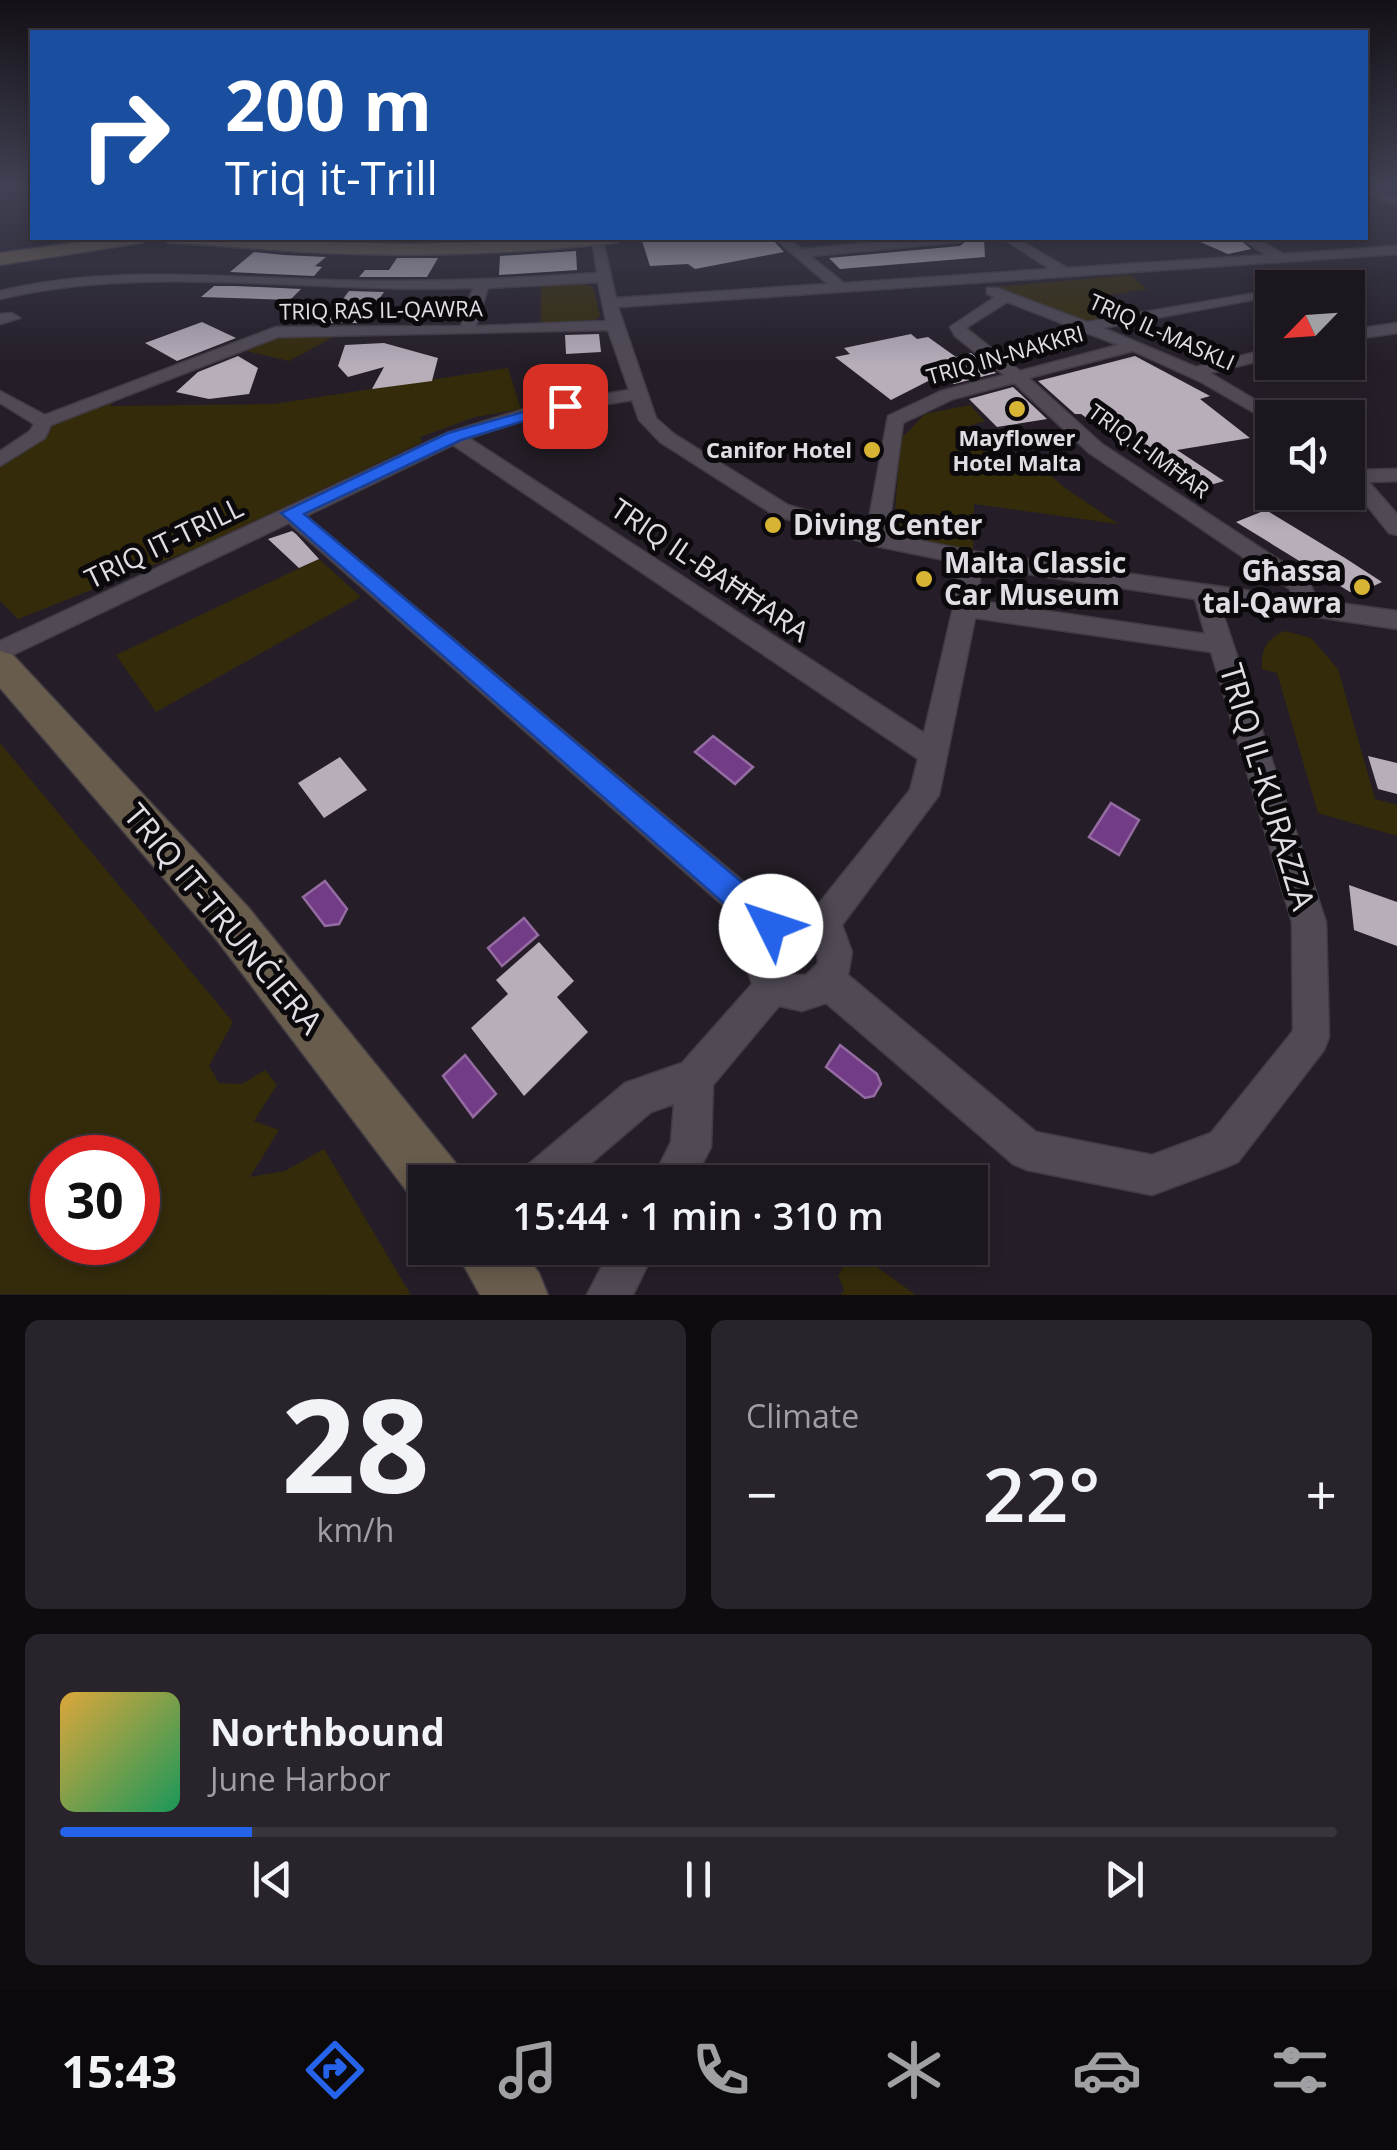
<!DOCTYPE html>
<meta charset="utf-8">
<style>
:root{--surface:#1c161e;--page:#29232b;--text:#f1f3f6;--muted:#a09fa4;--line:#3a353c;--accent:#2563eb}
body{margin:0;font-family:"Open Sans",sans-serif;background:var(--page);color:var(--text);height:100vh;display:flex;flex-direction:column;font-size:38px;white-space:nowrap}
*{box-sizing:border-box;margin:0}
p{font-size:32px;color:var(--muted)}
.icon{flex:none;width:55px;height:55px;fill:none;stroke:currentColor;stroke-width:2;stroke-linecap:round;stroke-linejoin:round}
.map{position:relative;height:1295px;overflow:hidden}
.side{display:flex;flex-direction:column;gap:25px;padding:25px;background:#0f0c10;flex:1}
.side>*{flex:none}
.hud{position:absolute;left:30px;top:30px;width:1338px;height:210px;border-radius:0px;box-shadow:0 5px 15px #0003,0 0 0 2px var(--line);background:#1a4fa0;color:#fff;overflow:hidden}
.needle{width:65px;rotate:245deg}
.buttons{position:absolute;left:1255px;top:270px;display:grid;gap:20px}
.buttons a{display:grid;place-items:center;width:110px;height:110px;border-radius:0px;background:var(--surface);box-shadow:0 5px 15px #0003,0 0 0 2px var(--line);font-size:50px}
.speed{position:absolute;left:30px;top:1135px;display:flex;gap:20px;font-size:50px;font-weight:700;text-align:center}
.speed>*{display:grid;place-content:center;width:130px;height:130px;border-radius:50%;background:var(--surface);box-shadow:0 5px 15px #0003,0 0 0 2px var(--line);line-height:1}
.speed .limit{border:15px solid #d22;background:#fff;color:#111}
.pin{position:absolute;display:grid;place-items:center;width:85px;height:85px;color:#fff;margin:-42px;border-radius:20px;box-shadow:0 5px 15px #0006}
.me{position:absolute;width:110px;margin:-55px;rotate:311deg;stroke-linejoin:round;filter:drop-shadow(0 0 8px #0008)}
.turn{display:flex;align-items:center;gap:35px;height:210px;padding:0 30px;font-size:45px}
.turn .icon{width:130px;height:130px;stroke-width:2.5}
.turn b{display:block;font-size:70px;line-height:85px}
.big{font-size:75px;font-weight:600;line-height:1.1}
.side .widget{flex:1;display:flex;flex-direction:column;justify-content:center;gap:15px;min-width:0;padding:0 35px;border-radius:15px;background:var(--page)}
.side .dial{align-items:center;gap:0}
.dial b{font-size:130px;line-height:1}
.song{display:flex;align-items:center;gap:30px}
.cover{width:120px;height:120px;border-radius:15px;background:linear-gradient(135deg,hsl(40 70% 55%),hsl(150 70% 35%))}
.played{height:10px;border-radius:5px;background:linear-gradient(90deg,var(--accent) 15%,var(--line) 15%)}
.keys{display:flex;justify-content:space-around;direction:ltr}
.heat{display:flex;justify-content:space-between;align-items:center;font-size:55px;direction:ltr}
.side .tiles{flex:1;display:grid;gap:25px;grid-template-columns:1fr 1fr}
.widget:last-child{grid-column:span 2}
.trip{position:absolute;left:408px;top:1165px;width:580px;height:100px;border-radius:0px;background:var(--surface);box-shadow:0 5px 15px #0003,0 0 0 2px var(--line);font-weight:600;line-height:100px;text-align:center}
.dock{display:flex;height:160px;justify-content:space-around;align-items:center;background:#0b090c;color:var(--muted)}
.dock .icon{width:70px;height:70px}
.dock .active{color:var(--accent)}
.dock b{font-size:45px;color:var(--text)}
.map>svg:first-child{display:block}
.green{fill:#342b0b;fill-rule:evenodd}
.water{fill:#723c86;stroke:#946ca2;stroke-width:2.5}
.building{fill:#b7aeba}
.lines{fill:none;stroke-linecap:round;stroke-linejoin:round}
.street-casing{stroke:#413b43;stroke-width:3}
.secondary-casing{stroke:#413b43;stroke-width:3}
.street{fill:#514a55;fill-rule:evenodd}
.secondary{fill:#685c4c;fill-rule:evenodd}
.route{fill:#2563eb;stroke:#184099;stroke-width:2.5}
.poi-dot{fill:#d7b434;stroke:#0c090d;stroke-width:4}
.labels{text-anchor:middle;stroke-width:10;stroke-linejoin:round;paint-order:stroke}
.far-street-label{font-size:22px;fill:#e2dde4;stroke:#0c090d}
.far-poi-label{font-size:22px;font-weight:bold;fill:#e2dde4;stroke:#0c090d}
.poi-label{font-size:28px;font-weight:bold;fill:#e2dde4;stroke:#0c090d;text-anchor:start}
.street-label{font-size:28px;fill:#e2dde4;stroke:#0c090d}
.near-street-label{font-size:32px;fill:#e2dde4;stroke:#0c090d}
</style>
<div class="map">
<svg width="1397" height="1295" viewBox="0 0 1397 1295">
<rect width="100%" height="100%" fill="#251e28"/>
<path class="green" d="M1130,275L1147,289L1098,297L1130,316L1082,321L997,287Z
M583,284L593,287L600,316L591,322L541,324V286Z
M300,336H335L289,361L242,350L270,340Z
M508,368L521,409L475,417L420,437L422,442L197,548L18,619L0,601V464L61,419L116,399L110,406L274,404Z
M970,405L985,421L966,427L1001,456L1025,454L1064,487L1118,524L974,504L973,551L903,541L893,534L901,439L925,414Z
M319,559L361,597L156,712L116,655Z
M1285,631L1311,638L1338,669L1375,799L1397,805V836L1318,813L1277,673L1262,669C1261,649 1266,639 1285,631Z
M0,743L233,1022L209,1066L219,1083L242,1084L265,1070L277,1085L254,1121L279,1130L250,1177L285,1171L324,1149L411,1295L0,1294ZM52,1158H138V1242H52Z
M853,1250L916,1295H841L844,1289L838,1276Z"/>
<path class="water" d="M713,736L753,767L735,784L695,752Z
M1111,803L1139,820L1119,855L1089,837Z
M325,881L347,909L339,924L325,926L303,897Z
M524,918L538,935L502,966L488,948Z
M840,1045L877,1074L881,1084L874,1096L865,1098L826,1067Z
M465,1055L496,1094L473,1117L443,1076Z"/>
<path class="building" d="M672,238H771L784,252L695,269L688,264L650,266L642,241Z
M969,238H984L985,257L840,269L829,258L960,246Z
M1191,238H1238L1251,249L1228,254Z
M576,251L577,270L499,275L500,256Z
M254,252L284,255L326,257L315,266L322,267L314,276L230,272Z
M397,258H438L427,277H359L365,270H389Z
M214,286H235L301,289L290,300L201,297Z
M349,291L384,292L363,323H325Z
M202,322L236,338L177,361L145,343Z
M599,334L601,352L566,354L565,335Z
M911,334L917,339L928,337L956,357L971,353L996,373L954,384L938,376L891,400L835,357L850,354L844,348Z
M384,343L438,358L432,381L372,389L384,367L348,377L338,366L345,345Z
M238,356L258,368L249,394L209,399L176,392L198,372Z
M1135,356L1210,396L1200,399L1250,438L1177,450L1224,481L1190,491L1081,414H1075L1038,381Z
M1013,387L1047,419L997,427L969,399Z
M1266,510L1345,558L1382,582L1359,593L1350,592L1236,522Z
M292,531L296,534L319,559L299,568L268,539Z
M1368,756L1397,763V794L1378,789Z
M340,757L367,790L324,818L298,783Z
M1349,885L1397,902V946L1354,930Z
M539,942L574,981L557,997L588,1032L524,1096L471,1028L508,994L496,980Z"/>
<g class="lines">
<g class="street-casing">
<path id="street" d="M1365,186L1397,198V205L1365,193Z
M592,238L603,240L616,298L828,284L774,238H787L802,249L924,238H966L960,242L810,256L844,283L1050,269L1002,238H1016L1067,268L1266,255L1241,238H1255L1283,254L1397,246V254L618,307L656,418L674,434L788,505L867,529L888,416L941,391L1004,375L955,336L950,327L995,297L987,294V288H997L1087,322L1267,291L1269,294L1262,298L1103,328L1196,367L1272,348V358L1210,373L1279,414L1282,418H1272V423L1201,382L1133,351L1029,378L1102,444L1308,579L1317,600L1397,611V629L1219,602L1326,922L1329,1037L1324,1050L1238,1162L1224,1168L1152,1195L1027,1170L1013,1164L826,1003L802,1011L779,1006L713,1085L711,1147L693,1182H651L671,1142L674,1104L651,1112L569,1182H518L524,1168L625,1083L682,1063L752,984L743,956L751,930L289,523L0,661V641L447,433L537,405L629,390L608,330L278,337L51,425L45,438L0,466V451L30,431L34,424L0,403V391L45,415L276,327L461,326L473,288C317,294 151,263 0,299V291C109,265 217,277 328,280C418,283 507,279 597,273ZM598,282L606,321L476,326L488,288ZM1007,302L1118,345L1020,371L966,328ZM1014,383L1088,452L1290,589L1292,597L971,551L888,534L903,423L953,399ZM632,400L639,420L660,442L774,515L876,546L959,563L953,608L924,733L469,438L540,415ZM453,445L918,759L910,790L816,907L798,902L775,908L306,516ZM981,567L1195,599L1205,634L978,601ZM975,618L1211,652L1292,922L1293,1031L1211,1133L1152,1155L1036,1132L848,975L852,952L842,925L939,795ZM790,935H806L817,947L818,963L806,975H790L778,963L779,947Z
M0,314L12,313L20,318L0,324Z
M1397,323V333L1348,340V330Z
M1348,464L1359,470L1397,469V481L1369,482L1397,514V535L1389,533L1348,482Z
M611,1248H656L633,1295H587Z"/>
</g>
<g class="secondary-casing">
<path id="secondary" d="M108,238H150L141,243L0,265V253Z
M160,238L409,244L625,238L616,243C519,254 421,257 323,253C272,251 220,245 169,243Z
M0,651L13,655L248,907L455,1162L463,1182H425V1207L415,1202L216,939L0,688Z
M454,1248H520L539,1273L548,1295H480Z"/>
</g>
<use href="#street" class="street"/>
<use href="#secondary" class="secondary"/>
</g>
<linearGradient id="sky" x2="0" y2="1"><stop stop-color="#141016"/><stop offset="0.51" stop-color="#404153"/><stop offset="1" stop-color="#404153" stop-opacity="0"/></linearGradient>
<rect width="1397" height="366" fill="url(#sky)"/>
<path class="route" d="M559,402L573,406L461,440L304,514L782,916L786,926L782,936L771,941L761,936L281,513L448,433Z"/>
<g class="poi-dot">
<circle cx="1017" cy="409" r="10"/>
<circle cx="872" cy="450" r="10"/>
<circle cx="773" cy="525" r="10"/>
<circle cx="924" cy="579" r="10"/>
<circle cx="1362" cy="587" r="10"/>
</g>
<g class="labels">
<g class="far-street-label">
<text transform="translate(381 310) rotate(-1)" y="8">TRIQ RAS IL-QAWRA</text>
<text transform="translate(1162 332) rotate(24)" y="8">TRIQ IL-MASKLI</text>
<text transform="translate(1005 355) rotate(-16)" y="8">TRIQ IN-NAKKRI</text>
<text transform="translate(1149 451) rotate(36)" y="8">TRIQ L-IMĦAR</text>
</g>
<g class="far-poi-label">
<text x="1017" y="446">Mayflower<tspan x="1017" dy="25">Hotel Malta</tspan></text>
<text x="852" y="458" text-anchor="end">Canifor Hotel</text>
</g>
<g class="poi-label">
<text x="793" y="535">Diving Center</text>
<text x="944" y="573">Malta Classic<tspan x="944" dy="32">Car Museum</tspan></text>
<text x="1342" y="581" text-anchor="end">Għassa<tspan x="1342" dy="32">tal-Qawra</tspan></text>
</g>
<g class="street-label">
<text transform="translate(164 543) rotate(-26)" y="10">TRIQ IT-TRILL</text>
<text transform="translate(710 570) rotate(34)" y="10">TRIQ IL-BAĦĦARA</text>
</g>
<g class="near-street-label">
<text transform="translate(1267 787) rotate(73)" y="11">TRIQ IL-KURAZZA</text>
<text transform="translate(223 919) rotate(50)" y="11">TRIQ IT-TRUNĊIERA</text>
</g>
</g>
</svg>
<div class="buttons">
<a><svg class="needle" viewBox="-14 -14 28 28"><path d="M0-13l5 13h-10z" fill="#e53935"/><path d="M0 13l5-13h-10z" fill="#a09fa4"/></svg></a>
<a><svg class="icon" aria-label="sound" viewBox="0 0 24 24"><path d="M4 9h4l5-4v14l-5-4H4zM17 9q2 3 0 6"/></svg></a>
</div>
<div class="speed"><div class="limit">30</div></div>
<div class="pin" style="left:565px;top:406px;background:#d93025"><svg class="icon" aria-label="arrive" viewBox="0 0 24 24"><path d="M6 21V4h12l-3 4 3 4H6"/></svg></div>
<svg class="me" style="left:771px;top:926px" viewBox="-20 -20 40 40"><circle r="19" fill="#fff"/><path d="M0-13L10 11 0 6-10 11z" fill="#2563eb"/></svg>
<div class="trip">15:44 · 1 min · 310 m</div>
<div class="hud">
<div class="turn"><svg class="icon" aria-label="right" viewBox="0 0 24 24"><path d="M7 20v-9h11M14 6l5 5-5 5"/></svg><div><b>200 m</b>Triq it-Trill</div></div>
</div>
</div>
<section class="side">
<div class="tiles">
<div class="widget dial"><b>28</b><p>km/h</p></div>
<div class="widget"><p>Climate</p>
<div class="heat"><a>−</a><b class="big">22°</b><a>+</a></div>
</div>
<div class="widget">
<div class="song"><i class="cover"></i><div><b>Northbound</b><p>June Harbor</p></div></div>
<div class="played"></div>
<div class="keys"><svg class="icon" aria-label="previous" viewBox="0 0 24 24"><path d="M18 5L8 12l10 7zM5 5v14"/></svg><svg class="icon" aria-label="pause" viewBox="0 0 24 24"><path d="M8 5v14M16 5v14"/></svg><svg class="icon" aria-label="next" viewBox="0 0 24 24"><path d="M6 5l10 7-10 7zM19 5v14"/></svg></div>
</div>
</div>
</section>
<nav class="dock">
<b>15:43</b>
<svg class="icon active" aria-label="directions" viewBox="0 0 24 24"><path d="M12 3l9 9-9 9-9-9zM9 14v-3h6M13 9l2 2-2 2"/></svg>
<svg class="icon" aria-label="music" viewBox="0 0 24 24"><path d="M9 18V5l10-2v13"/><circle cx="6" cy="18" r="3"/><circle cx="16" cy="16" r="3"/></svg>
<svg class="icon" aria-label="phone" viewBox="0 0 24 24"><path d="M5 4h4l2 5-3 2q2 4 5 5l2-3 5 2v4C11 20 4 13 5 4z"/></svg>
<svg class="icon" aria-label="climate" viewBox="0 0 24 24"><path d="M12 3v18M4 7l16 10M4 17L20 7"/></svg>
<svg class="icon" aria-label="car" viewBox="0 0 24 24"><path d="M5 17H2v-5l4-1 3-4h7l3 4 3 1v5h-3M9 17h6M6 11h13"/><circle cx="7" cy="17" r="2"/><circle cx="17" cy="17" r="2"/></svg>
<svg class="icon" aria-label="filters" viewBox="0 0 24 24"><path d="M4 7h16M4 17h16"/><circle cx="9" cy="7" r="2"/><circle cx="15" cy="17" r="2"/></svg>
</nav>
